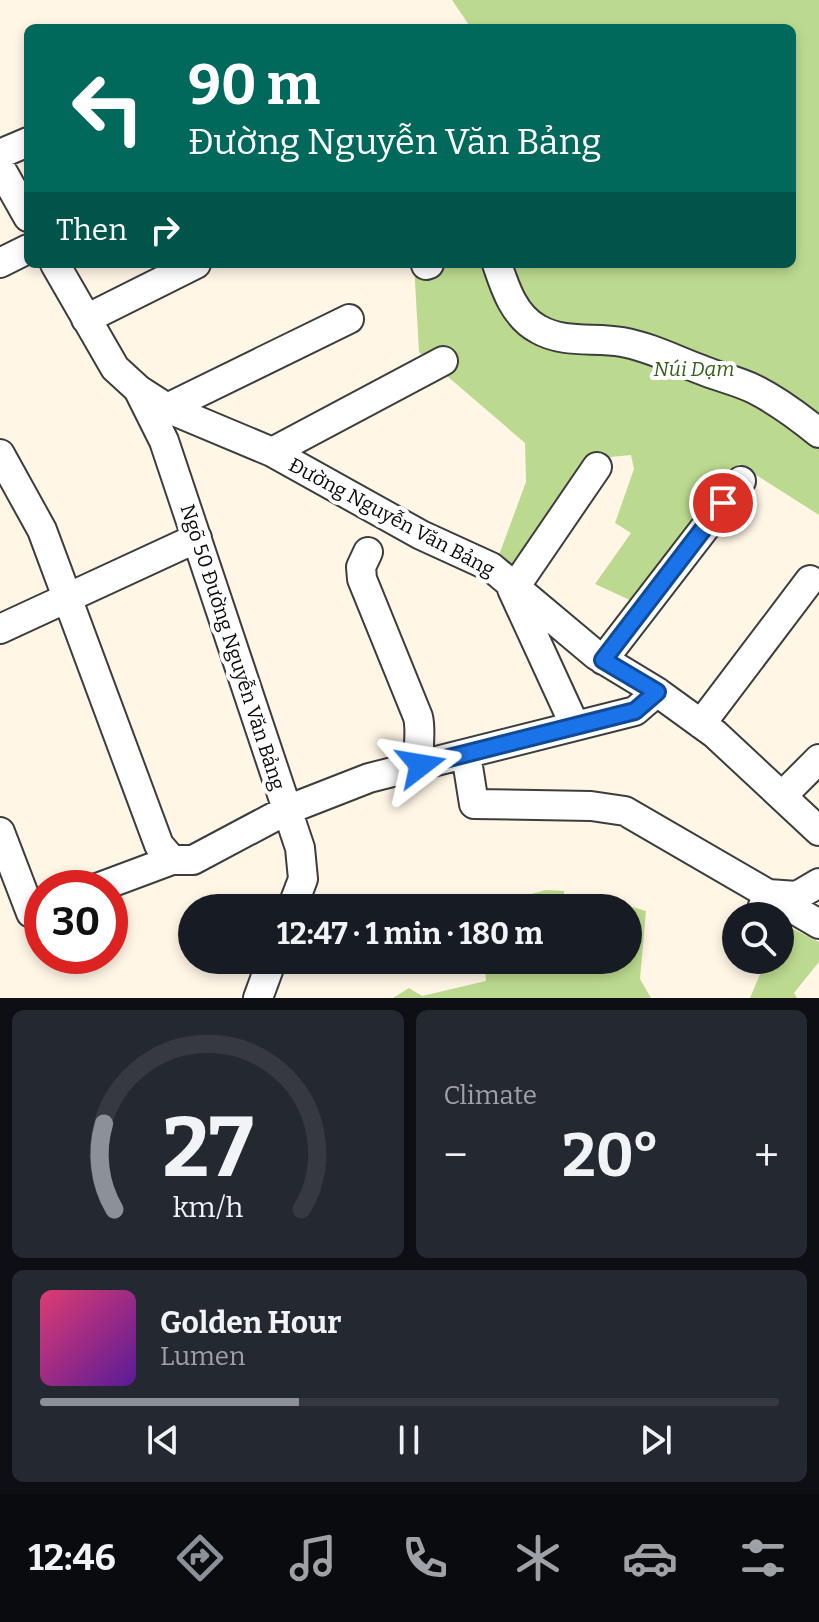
<!DOCTYPE html>
<meta charset="utf-8">
<style>
:root{--surface:#171b24;--page:#242831;--text:#f1f3f6;--muted:#9ea1a6;--line:#363941;--accent:#8c9099}
body{margin:0;font-family:Bitter,serif;background:var(--page);color:var(--text);height:100vh;display:flex;flex-direction:column;font-size:30px;white-space:nowrap}
*{box-sizing:border-box;margin:0}
p{font-size:26px;color:var(--muted)}
.icon{flex:none;width:44px;height:44px;fill:none;stroke:currentColor;stroke-width:2;stroke-linecap:round;stroke-linejoin:round}
.map{position:relative;height:998px;overflow:hidden}
.drawer{display:flex;flex-direction:column;gap:12px;padding:12px;background:#0d0f14;flex:1}
.drawer>*{flex:none}
.guide{position:absolute;left:24px;top:24px;width:772px;height:244px;border-radius:12px;box-shadow:0 4px 12px #0003;background:#00695c;color:#fff;overflow:hidden}
.buttons{position:absolute;left:722px;top:902px;display:grid;gap:16px}
.buttons a{display:grid;place-items:center;width:72px;height:72px;border-radius:50%;background:var(--surface);box-shadow:0 4px 12px #0003;font-size:40px}
.speed{position:absolute;left:24px;top:870px;display:flex;gap:16px;font-size:40px;font-weight:700;text-align:center}
.speed>*{display:grid;place-content:center;width:104px;height:104px;border-radius:50%;background:var(--surface);box-shadow:0 4px 12px #0003;line-height:1}
.speed .limit{border:12px solid #d22;background:#fff;color:#111}
.pin{position:absolute;display:grid;place-items:center;width:68px;height:68px;color:#fff;margin:-34px;border:4px solid #fff;border-radius:50%;box-shadow:0 2px 8px #0007}
.me{position:absolute;width:88px;margin:-44px;rotate:76deg;stroke-linejoin:round;filter:drop-shadow(0 0 6px #0008)}
.turn{display:flex;align-items:center;gap:28px;height:168px;padding:0 32px;font-size:36px}
.turn .icon{width:104px;height:104px;stroke-width:2.5}
.turn b{display:block;font-size:56px;line-height:68px}
.then{display:flex;align-items:center;height:76px;padding:0 32px;background:#0003;gap:16px;font-size:30px}
.big{font-size:60px;font-weight:700;line-height:1.1}
.drawer .card{flex:1;display:flex;flex-direction:column;justify-content:center;gap:12px;min-width:0;padding:0 28px;border-radius:12px;background:var(--page)}
.drawer .dial{align-items:center;gap:0}
.dial svg{height:208px;overflow:visible;fill:none;stroke:var(--line);stroke-width:7;stroke-linecap:round;text-anchor:middle}
.dial text{fill:var(--text);stroke:none}
.song{display:flex;align-items:center;gap:24px}
.cover{width:96px;height:96px;border-radius:12px;background:linear-gradient(135deg,hsl(340 70% 55%),hsl(270 70% 35%))}
.played{height:8px;border-radius:4px;background:linear-gradient(90deg,var(--accent) 35%,var(--line) 35%)}
.keys{display:flex;justify-content:space-around;direction:ltr}
.heat{display:flex;justify-content:space-between;align-items:center;font-size:44px;direction:ltr}
.drawer .tiles{flex:1;display:grid;gap:12px;grid-template-columns:1fr 1fr}
.card:last-child{grid-column:span 2}
.trip{position:absolute;left:178px;top:894px;width:464px;height:80px;border-radius:40px;background:var(--surface);box-shadow:0 4px 12px #0003;font-weight:700;line-height:80px;text-align:center}
.tab-bar{display:flex;height:128px;justify-content:space-around;align-items:center;background:#090b0e;color:var(--muted)}
.tab-bar .icon{width:56px;height:56px}
.tab-bar .on{color:var(--accent)}
.tab-bar b{font-size:36px;color:var(--text)}
.map>svg:first-child{display:block}
.forest{fill:#bcda8f}
.lines{fill:none;stroke-linecap:round;stroke-linejoin:round}
.minor-casing{stroke:#3d3d3d;stroke-width:32}
.minor{stroke:#fff;stroke-width:28}
.route-casing{stroke:#114b97;stroke-width:20}
.route{stroke:#1a73e8;stroke-width:14}
.labels{text-anchor:middle;stroke-width:8;stroke-linejoin:round;paint-order:stroke}
.park-label{font-size:20px;font-style:italic;fill:#33611a;stroke:#fff}
.street-label{font-size:20px;fill:#0a0a0a;stroke:#fff}
</style>
<div class="map">
<svg width="819" height="998" viewBox="0 0 819 998">
<rect width="100%" height="100%" fill="#fff6e6"/>
<path class="forest" d="M452,0H819V515L739,464L634,602L595,584L631,533L615,523L634,469L631,455L601,458L519,571L499,555L526,482L525,443L419,352L414,264H792V28H471Z
M546,890L564,891V908H505L523,896Z
M622,904L646,911L640,979L651,998H393L409,988L422,996L486,981L484,960H628V908H621Z
M781,923L819,942V962L794,993L797,998H750L766,960H780Z"/>
<g class="lines">
<g class="minor-casing">
<path id="minor" d="M0,154L28,142
M0,167L28,217
M0,263L28,249
M55,264L115,368L139,390L167,408L272,452L421,535L491,567L596,655L657,692L715,734L819,831
M497,264C505,288 514,316 538,329C564,344 594,337 622,342C650,347 675,360 702,370C719,377 738,381 754,389C778,401 798,416 819,433
M426,265L429,264
M86,319L196,264
M139,391L164,441L300,848L303,879L292,908
M167,408L349,319
M272,452L443,361
M0,454L42,530L159,845L172,860H193L287,810L369,778L635,711L657,692
M368,552L361,567L362,579L418,717C422,734 416,749 421,765
M515,587L597,467
M512,589L575,726
M0,629L197,538
M603,660L741,481
M701,724L810,580
M466,754L474,804L591,806L625,811L768,894L797,896L819,883
M783,795L819,759
M0,832L31,913L42,909
M97,888L172,860
M759,916L768,894L819,924
M258,998L272,960"/>
</g>
<use href="#minor" class="minor"/>
</g>
<g class="lines">
<g class="route-casing">
<path id="route" d="M421,765L635,711L657,692L603,660L723,503"/>
</g>
<use href="#route" class="route"/>
</g>
<g class="labels">
<g class="park-label">
<text x="694" y="376">Núi Dạm</text>
</g>
<g class="street-label">
<text transform="translate(392 517) rotate(28)" y="7">Đường Nguyễn Văn Bảng</text>
<text transform="translate(233 647) rotate(72)" y="7">Ngõ 50 Đường Nguyễn Văn Bảng</text>
</g>
</g>
</svg>
<div class="buttons">
<a><svg class="icon" aria-label="search" viewBox="0 0 24 24"><circle cx="10" cy="10" r="6"/><path d="M15 15l6 6"/></svg></a>
</div>
<div class="speed"><div class="limit">30</div></div>
<div class="pin" style="left:723px;top:503px;background:#d93025"><svg class="icon" aria-label="arrive" viewBox="0 0 24 24"><path d="M6 21V4h12l-3 4 3 4H6"/></svg></div>
<svg class="me" style="left:421px;top:765px" viewBox="-20 -20 40 40"><path d="M0-17L14 15 0 8-14 15z" fill="#1a73e8" stroke="#fff" stroke-width="4"/></svg>
<div class="trip">12:47 · 1 min · 180 m</div>
<div class="guide">
<div class="turn"><svg class="icon" aria-label="left" viewBox="0 0 24 24"><path d="M17 20v-9H6M10 6l-5 5 5 5"/></svg><div><b>90 m</b>Đường Nguyễn Văn Bảng</div></div>
<div class="then">Then<svg class="icon" aria-label="right" viewBox="0 0 24 24"><path d="M7 20v-9h11M14 6l5 5-5 5"/></svg></div>
</div>
</div>
<section class="drawer">
<div class="tiles">
<div class="card dial"><svg viewBox="0 0 100 80">
<path d="M14 69A42 42 0 1 1 86 69"/>
<path d="M14 69A42 42 0 0 1 10 36" stroke="#8c9099"/>
<text x="50" y="56" font-size="32" font-weight="700">27</text>
<text x="50" y="72" font-size="11">km/h</text>
</svg></div>
<div class="card"><p>Climate</p>
<div class="heat"><a>−</a><b class="big">20°</b><a>+</a></div>
</div>
<div class="card">
<div class="song"><i class="cover"></i><div><b>Golden Hour</b><p>Lumen</p></div></div>
<div class="played"></div>
<div class="keys"><svg class="icon" aria-label="previous" viewBox="0 0 24 24"><path d="M18 5L8 12l10 7zM5 5v14"/></svg><svg class="icon" aria-label="pause" viewBox="0 0 24 24"><path d="M8 5v14M16 5v14"/></svg><svg class="icon" aria-label="next" viewBox="0 0 24 24"><path d="M6 5l10 7-10 7zM19 5v14"/></svg></div>
</div>
</div>
</section>
<nav class="tab-bar">
<b>12:46</b>
<svg class="icon on" aria-label="directions" viewBox="0 0 24 24"><path d="M12 3l9 9-9 9-9-9zM9 14v-3h6M13 9l2 2-2 2"/></svg>
<svg class="icon" aria-label="music" viewBox="0 0 24 24"><path d="M9 18V5l10-2v13"/><circle cx="6" cy="18" r="3"/><circle cx="16" cy="16" r="3"/></svg>
<svg class="icon" aria-label="phone" viewBox="0 0 24 24"><path d="M5 4h4l2 5-3 2q2 4 5 5l2-3 5 2v4C11 20 4 13 5 4z"/></svg>
<svg class="icon" aria-label="climate" viewBox="0 0 24 24"><path d="M12 3v18M4 7l16 10M4 17L20 7"/></svg>
<svg class="icon" aria-label="car" viewBox="0 0 24 24"><path d="M5 17H2v-5l4-1 3-4h7l3 4 3 1v5h-3M9 17h6M6 11h13"/><circle cx="7" cy="17" r="2"/><circle cx="17" cy="17" r="2"/></svg>
<svg class="icon" aria-label="filters" viewBox="0 0 24 24"><path d="M4 7h16M4 17h16"/><circle cx="9" cy="7" r="2"/><circle cx="15" cy="17" r="2"/></svg>
</nav>
